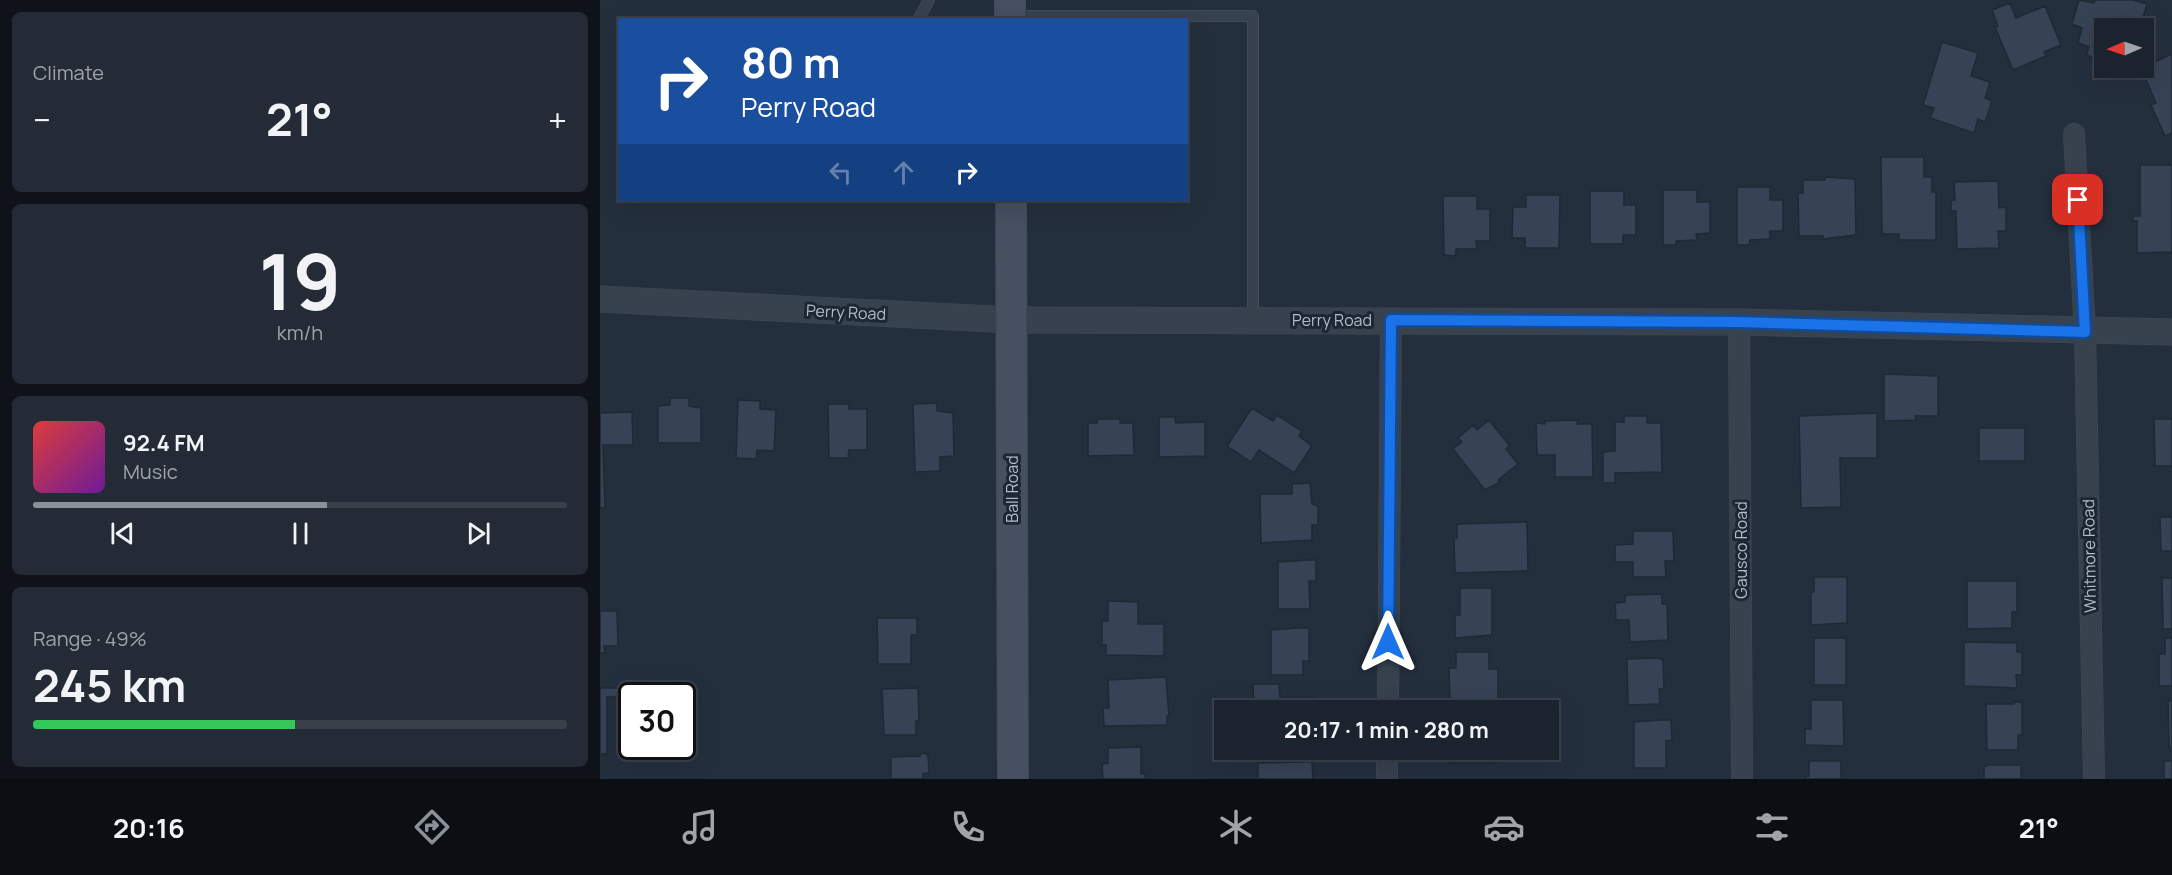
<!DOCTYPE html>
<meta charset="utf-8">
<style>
:root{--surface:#1b232e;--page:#242b36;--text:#f1f3f6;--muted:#a0a4aa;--line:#39404a;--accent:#8c9099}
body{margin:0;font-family:Manrope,sans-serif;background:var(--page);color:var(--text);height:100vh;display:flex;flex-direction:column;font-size:22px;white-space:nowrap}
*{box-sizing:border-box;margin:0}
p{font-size:20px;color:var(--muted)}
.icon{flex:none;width:33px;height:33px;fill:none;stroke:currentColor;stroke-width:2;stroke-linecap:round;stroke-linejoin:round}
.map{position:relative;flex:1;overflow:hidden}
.sheet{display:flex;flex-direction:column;gap:12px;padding:12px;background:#0f1319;width:600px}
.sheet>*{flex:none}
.hud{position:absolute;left:18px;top:18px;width:570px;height:183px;border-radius:0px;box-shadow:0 6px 24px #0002,0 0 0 2px var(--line);background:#1a4fa0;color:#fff;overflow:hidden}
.needle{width:39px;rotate:268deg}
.controls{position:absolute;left:1494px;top:18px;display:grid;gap:12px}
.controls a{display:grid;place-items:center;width:60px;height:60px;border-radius:0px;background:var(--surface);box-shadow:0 6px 24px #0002,0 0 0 2px var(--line);font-size:30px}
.speed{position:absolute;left:18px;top:682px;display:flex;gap:12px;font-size:30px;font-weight:700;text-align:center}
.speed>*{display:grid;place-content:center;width:78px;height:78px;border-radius:50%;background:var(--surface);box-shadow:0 6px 24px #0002,0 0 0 2px var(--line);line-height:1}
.speed .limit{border:3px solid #111;border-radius:9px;background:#fff;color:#111}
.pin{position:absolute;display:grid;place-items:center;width:51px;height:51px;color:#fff;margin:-26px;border-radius:12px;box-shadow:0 3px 9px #0006}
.me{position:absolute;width:66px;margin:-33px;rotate:0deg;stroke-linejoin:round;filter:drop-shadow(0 0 4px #0008)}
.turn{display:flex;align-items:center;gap:21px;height:126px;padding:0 24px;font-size:27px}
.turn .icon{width:78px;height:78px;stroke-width:2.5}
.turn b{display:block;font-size:42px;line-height:51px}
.lanes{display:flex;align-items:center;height:57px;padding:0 24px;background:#0003;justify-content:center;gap:30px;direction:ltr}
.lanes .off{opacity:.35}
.big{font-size:45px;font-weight:700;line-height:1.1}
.sheet .card{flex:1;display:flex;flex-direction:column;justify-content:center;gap:9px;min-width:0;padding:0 21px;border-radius:9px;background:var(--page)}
.sheet .dial{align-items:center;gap:0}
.dial b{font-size:78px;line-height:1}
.song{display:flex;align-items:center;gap:18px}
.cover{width:72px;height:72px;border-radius:9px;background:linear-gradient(135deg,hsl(0 70% 55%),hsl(280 70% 35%))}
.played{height:6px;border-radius:3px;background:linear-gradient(90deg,var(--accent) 55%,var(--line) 55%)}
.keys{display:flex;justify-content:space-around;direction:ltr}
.heat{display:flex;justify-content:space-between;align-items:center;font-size:33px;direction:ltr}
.charge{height:9px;border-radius:4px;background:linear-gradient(90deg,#34c759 49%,var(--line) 0)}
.trip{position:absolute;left:614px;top:700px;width:345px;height:60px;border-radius:0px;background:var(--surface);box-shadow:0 6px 24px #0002,0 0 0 2px var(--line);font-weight:700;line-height:60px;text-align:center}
.tabs{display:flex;height:96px;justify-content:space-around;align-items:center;background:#0b0e12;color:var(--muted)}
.tabs .icon{width:42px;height:42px}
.tabs .on{color:var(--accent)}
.tabs b{font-size:27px;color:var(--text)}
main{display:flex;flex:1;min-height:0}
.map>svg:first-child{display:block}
.building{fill:#364354;stroke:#1f2835;stroke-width:1.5}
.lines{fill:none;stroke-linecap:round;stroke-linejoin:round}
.service-casing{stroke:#414a57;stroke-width:12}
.minor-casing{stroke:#414a57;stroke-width:22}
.tertiary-casing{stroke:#414a57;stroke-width:27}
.secondary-casing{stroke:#414a57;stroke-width:32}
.service{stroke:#38414e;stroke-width:10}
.minor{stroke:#38414e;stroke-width:21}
.tertiary{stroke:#38414e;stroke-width:26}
.secondary{stroke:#465061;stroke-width:30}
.route-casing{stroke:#114b97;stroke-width:15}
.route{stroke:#1a73e8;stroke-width:10}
.labels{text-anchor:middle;stroke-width:6;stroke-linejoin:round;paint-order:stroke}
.street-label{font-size:16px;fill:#b4bcc9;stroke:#1d2633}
</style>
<main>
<section class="sheet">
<div class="card"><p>Climate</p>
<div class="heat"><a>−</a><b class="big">21°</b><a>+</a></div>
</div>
<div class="card dial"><b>19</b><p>km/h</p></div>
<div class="card">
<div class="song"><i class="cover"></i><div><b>92.4 FM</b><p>Music</p></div></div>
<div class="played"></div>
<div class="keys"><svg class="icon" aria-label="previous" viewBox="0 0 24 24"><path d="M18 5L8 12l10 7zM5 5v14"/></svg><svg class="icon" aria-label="pause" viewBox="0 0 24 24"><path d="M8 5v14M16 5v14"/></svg><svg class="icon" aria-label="next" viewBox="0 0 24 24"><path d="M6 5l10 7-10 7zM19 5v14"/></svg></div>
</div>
<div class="card"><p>Range · 49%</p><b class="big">245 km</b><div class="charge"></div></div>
</section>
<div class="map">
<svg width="1572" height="779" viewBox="0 0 1572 779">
<rect width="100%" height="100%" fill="#242f3e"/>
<path class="building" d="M1479,0L1494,3L1495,0H1533L1547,4L1542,21L1550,23L1544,42V28H1504V61L1486,55L1489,47L1478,43L1482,28L1472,24Z
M1410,3L1416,18L1445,6L1461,45L1444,52L1446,56L1413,70L1395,27L1398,26L1392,10Z
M1342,42L1378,53L1371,76L1390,82L1385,98L1392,101L1385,122L1378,119L1374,133L1330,118L1334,108L1323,105Z
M1572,54V133L1565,136L1551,105L1556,103L1541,68Z
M1281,157H1324V177H1332V192H1336V240H1299V234H1282Z
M1540,165H1572V252L1537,253V221H1533V216H1540Z
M1225,177L1255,179L1256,235L1223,239V236H1199L1198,193H1203V180H1225Z
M1398,181L1399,208L1406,207V231H1398L1399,248L1357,249L1356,211H1351V200H1355L1354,182Z
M1137,187H1170V200H1183V231H1170V239L1150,240L1149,245H1137Z
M1063,190H1097V202H1110V233L1096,234L1097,240L1076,241V245H1063Z
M990,191H1024V205H1036V235H1023V244H990Z
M926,195H960L959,248H925V238H912L913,207H926Z
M843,196H877V209H890V241H876L877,249H856V255L852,256L844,255Z
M1284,374L1338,376V416H1315L1316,420L1284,421Z
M70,398H89V406L101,408V443H58V406L70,405Z
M138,400L160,401V409L176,410L174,451L157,450L156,459L136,458Z
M337,403V411L353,413L354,456L340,457V471L315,472L313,404Z
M228,404H249V409H267V450H249L248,458H229Z
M652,408L673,421L677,415L702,431L699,436L712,446L694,473L659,450L651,462L627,446Z
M32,412L33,445H3L5,508H0V413Z
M1277,413V458H1240L1241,507L1201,508L1199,416Z
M1024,416H1047V423H1061L1062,472L1015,473V483H1003V452L1015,451V422H1024Z
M559,417H575L576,423L605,422V456L559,457Z
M497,419H520V423H533L534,455L488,456V423H497Z
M1554,419H1572V466H1555Z
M889,420L910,446L906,449L918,464L898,480L900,482L885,490L853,449L862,442L858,438L873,425L877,430Z
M978,420L977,424H992L993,477H955V455H937L936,423L945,424V421Z
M1379,428H1425V461H1379Z
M710,483L712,504L718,506V525H712V540L661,543L660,494H692V484Z
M1560,517H1572V551H1561Z
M927,522L928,571L855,573L854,538H857V524Z
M1033,531H1073L1074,561H1065L1066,577H1033V562H1015V545L1033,544Z
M707,560H716V581H709L710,609H678V562Z
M1214,577H1247V623L1211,625V592H1214Z
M1562,578H1572V629H1563Z
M1367,581H1417V612H1412V628L1367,629Z
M860,588H892V635L855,638V615H860Z
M1062,594V604H1067L1068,640L1030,642L1029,620H1016L1015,603L1025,602V596L1029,595Z
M508,601L538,602V624H564V656L506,655V645H502V621H508Z
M0,611H17L18,646H4L5,653H0Z
M277,618H317V635H311V664H278Z
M699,628H709V661H703V675H671V630Z
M1214,638H1246V685H1214Z
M1565,638H1572V686H1559V654H1565Z
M1364,642L1417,643V652H1422V675H1416L1417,688L1364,686Z
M856,652H889V669H898V700L850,699L849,668H856Z
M1058,658L1063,660L1064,689H1059L1060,704L1028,705L1027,659Z
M566,677L569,716H567V725L504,726L503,708H509L508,680Z
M653,684H679L680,697H715V711H654Z
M0,688H20L21,697H7V754H0Z
M318,688L319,721H316V735H284L282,689Z
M1211,700H1243L1244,746L1205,745V729H1211Z
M1568,701H1572V747H1569Z
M1415,702H1422V735H1418V750H1387L1386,704H1414Z
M1062,720H1071L1072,740L1066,741V768H1034V722Z
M541,747V774H545V779H503L502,764L508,763V748Z
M849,750H896V763H849Z
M324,753L328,755L329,773L323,774V779H291V757L320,756V754Z
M1209,761H1241V779H1206V776H1209Z
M1564,761H1572V779H1564Z
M703,762H712L713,779H658V763Z
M1388,765H1421V779H1384V767Z"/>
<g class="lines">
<g class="service-casing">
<path id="service" d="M411,16H653V320
M318,20L329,0"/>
</g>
<g class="minor-casing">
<path id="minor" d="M1474,134L1485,332L1494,779
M1139,322L1142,779
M788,711L791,320
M787,779V750"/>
</g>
<g class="tertiary-casing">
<path id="tertiary" d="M0,299L412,320L1139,322L1572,332"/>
</g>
<g class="secondary-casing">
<path id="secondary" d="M410,0V20
M411,200L413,779"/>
</g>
<use href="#service" class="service"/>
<use href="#minor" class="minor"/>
<use href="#tertiary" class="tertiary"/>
<use href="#secondary" class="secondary"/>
</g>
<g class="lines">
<g class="route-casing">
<path id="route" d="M788,642L791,320L1139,322L1485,332L1478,200"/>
</g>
<use href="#route" class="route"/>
</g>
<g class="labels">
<g class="street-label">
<text transform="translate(246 312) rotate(3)" y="6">Perry Road</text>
<text x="732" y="326">Perry Road</text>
<text transform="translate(412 489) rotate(-90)" y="6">Ball Road</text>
<text transform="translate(1141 550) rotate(-90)" y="6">Gausco Road</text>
<text transform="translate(1489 556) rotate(-91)" y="6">Whitmore Road</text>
</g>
</g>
</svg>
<div class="controls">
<a><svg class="needle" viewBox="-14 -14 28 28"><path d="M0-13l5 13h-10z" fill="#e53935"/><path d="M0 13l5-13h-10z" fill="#a0a4aa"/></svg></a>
</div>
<div class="speed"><div class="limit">30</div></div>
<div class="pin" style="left:1478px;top:200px;background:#d93025"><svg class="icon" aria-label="arrive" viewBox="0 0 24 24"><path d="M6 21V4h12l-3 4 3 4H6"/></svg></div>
<svg class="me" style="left:788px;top:642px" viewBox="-20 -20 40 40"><path d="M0-17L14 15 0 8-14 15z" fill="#1a73e8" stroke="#fff" stroke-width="4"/></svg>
<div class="trip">20:17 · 1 min · 280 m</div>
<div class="hud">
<div class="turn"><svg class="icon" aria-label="right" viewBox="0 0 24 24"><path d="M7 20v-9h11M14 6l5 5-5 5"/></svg><div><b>80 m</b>Perry Road</div></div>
<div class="lanes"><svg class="icon off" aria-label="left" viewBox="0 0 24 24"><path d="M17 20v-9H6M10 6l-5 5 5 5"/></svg><svg class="icon off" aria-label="ahead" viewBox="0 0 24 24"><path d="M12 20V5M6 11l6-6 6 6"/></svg><svg class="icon" aria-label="right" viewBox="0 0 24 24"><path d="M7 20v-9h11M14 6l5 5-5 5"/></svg></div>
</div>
</div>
</main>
<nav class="tabs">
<b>20:16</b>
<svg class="icon on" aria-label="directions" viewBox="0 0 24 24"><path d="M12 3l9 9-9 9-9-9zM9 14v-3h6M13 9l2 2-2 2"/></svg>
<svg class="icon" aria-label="music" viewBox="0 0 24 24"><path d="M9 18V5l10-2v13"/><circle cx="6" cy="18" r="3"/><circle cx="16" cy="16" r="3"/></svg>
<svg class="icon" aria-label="phone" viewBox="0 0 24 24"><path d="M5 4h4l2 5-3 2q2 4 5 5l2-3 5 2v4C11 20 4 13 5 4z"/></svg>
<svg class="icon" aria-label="climate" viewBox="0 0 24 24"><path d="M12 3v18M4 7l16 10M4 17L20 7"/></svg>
<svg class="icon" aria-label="car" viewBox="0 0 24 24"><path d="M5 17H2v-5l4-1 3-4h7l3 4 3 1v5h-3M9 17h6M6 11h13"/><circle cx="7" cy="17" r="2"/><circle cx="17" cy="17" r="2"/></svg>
<svg class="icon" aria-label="filters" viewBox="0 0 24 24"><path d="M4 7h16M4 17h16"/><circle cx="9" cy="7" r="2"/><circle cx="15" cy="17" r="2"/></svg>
<b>21°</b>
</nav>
